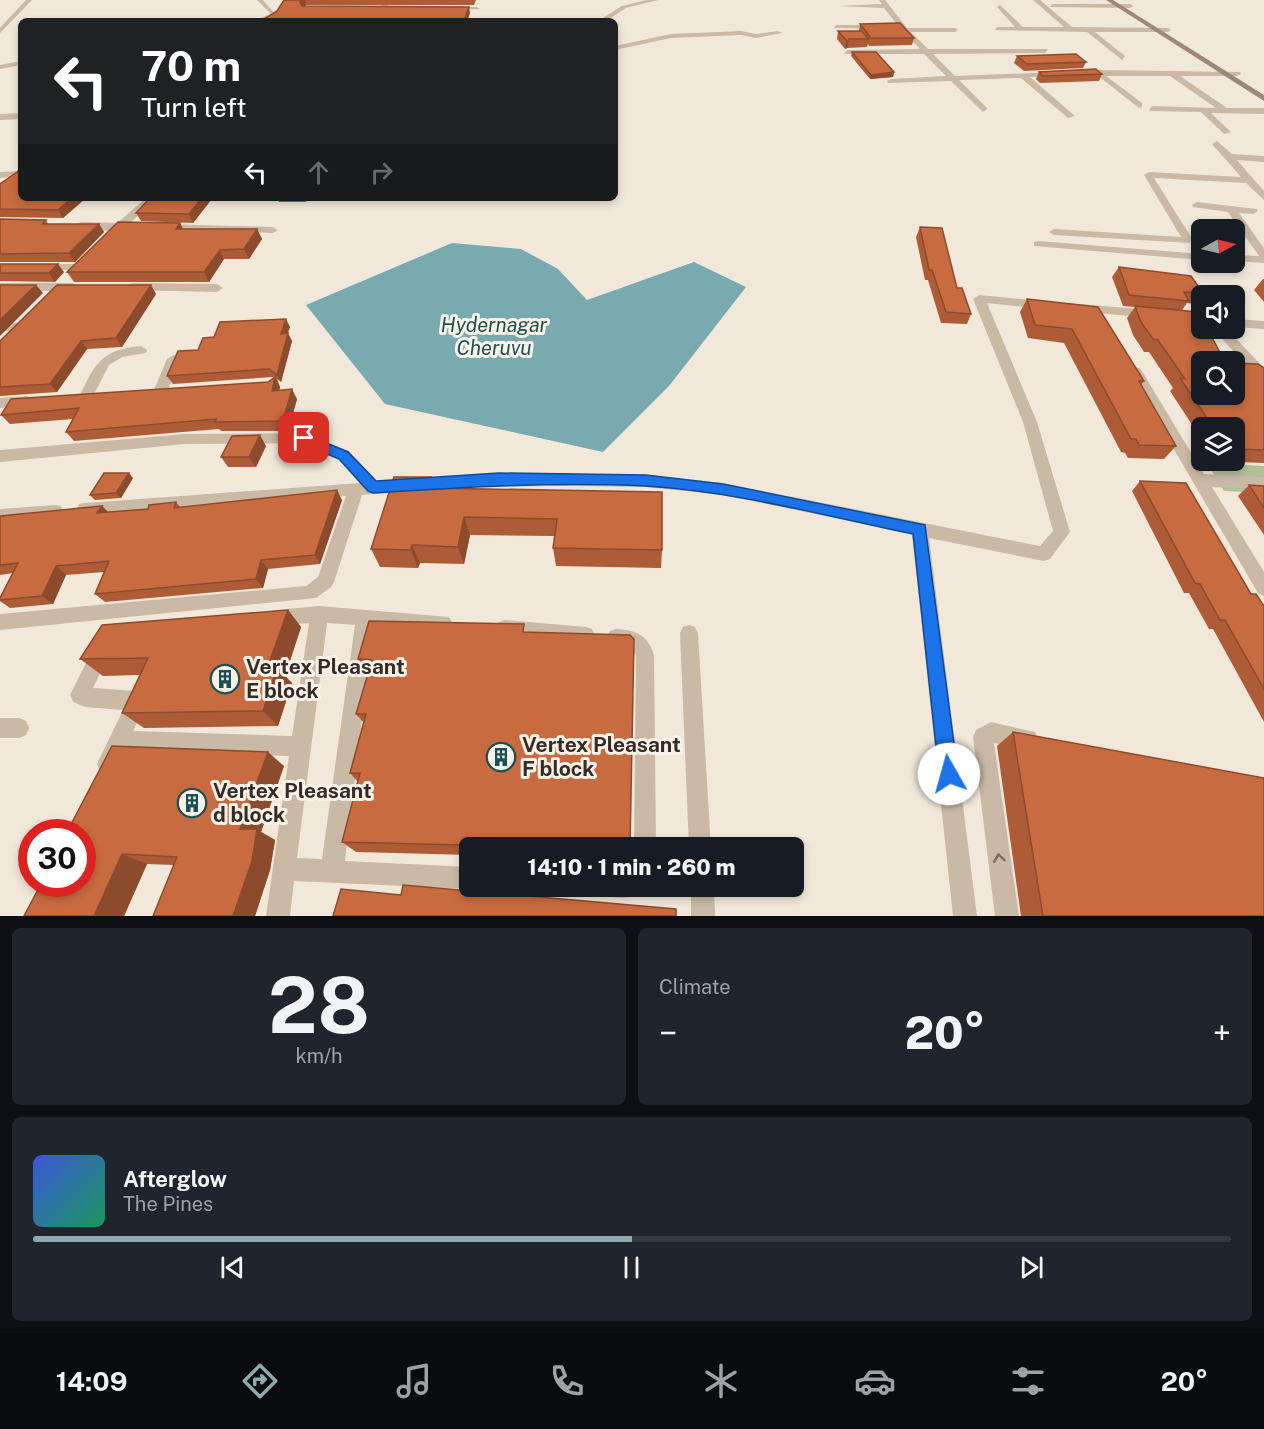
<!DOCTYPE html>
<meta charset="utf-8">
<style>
:root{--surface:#171b24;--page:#20242c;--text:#f1f3f6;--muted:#9ea1a6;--line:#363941;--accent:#91aaaf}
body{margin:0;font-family:"Public Sans",sans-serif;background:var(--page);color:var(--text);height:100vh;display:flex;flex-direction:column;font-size:22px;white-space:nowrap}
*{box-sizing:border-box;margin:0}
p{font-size:20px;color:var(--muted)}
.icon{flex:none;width:33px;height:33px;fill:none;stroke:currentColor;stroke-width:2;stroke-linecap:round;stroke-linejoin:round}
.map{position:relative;height:916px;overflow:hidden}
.panel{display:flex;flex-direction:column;gap:12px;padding:12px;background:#0d0f14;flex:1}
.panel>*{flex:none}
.banner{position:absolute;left:18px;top:18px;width:600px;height:183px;border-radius:9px;box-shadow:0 3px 9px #0003;background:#202124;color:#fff;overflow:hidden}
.needle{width:39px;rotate:82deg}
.fabs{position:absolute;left:1191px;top:219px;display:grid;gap:12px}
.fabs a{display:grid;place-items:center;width:54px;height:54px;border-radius:9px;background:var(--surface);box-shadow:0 3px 9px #0003;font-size:30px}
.speed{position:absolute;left:18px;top:819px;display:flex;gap:12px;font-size:30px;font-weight:700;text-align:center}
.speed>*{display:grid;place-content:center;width:78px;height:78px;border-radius:50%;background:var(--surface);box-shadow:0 3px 9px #0003;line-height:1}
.speed .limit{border:9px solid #d22;background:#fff;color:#111}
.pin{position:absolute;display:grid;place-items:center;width:51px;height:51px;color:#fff;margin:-26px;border-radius:12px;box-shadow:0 3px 9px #0006}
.me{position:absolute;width:66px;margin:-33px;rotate:353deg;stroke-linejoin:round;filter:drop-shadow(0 0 4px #0008)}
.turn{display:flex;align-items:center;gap:21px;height:126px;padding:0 24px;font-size:27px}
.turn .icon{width:78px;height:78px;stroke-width:2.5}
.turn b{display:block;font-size:42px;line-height:51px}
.lanes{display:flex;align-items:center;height:57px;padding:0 24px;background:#0003;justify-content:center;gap:30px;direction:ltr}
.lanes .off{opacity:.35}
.big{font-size:45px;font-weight:800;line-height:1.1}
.panel .tile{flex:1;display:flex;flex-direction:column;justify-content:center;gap:9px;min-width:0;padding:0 21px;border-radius:9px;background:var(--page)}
.panel .dial{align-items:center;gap:0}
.dial b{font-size:78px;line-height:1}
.song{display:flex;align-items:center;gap:18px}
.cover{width:72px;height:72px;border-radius:9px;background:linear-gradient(135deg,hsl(230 70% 55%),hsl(150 70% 35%))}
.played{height:6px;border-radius:3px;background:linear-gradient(90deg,var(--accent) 50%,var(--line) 50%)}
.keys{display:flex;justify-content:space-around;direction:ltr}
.heat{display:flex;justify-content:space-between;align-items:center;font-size:33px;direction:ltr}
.panel .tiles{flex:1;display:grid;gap:12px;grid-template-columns:1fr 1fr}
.tile:last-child{grid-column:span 2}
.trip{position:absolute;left:459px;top:837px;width:345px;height:60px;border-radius:9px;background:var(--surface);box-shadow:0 3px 9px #0003;font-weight:800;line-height:60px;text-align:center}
.menu{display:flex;height:96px;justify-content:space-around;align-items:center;background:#090b0e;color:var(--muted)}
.menu .icon{width:42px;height:42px}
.menu .on{color:var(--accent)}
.menu b{font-size:27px;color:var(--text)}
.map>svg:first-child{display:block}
.green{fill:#b1c199}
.water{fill:#78aab0}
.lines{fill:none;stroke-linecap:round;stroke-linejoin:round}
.lane{fill:#cab9a5;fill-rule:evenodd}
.street{fill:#cab9a5;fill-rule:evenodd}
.secondary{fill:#9e8877;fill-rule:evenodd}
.wall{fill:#ad5c37}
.shaded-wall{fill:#8d4b2d}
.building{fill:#c96b40;stroke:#8d4b2d;stroke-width:1.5}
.oneway{stroke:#796b60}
.route{fill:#1a73e8;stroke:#114b97;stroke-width:1.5}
.labels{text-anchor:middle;stroke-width:6;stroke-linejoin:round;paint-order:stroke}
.water-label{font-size:20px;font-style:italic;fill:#1b5058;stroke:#faf2e6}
.near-poi-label{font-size:21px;font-weight:bold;fill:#362c27;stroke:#faf2e6;text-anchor:start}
</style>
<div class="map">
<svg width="1264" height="916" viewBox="0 0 1264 916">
<rect width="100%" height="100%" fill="#f2e8da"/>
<path class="green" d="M1207,463L1264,466V493L1224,491Z"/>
<path class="water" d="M452,243L521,249L558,269L587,300L694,262L746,287L669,386L603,452L385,404L306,305Z"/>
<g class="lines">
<path class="lane" d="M26,0H32L0,33V28Z
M257,0H263L277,16L261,21H252L271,14Z
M21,61V65L0,69V65Z"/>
<path class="street" d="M386,0H392L376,21H370Z
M646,0H658L626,8L606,21H598L622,6Z
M879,0H885L907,28H955L958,30L955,32H911L928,49H1048L1045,53L933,54L955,76L1059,72L1060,74L1056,76L1030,77L1075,116L1068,118L1021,78L959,80L986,107L987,109L983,112L951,81L888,83L887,81L891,79L946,76L924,54H844L847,50L920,49L899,27L884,8L838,6L882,4Z
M1033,0H1040L1072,27L1168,28L1171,30L1168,32H1095L1125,56L1122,60L1087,32L995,30L997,27H1015L997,7L1000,5L1023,27H1064Z
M1052,4H1130L1133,6L1130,8L1050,7Z
M450,7H477L480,9L448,10Z
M836,25H878L881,27L878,29L834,28Z
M741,31L756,34L778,31L782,33L756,38L741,35L671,38L615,50V46L671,34Z
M1097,70L1240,72L1241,74L1237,76H1180L1227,108H1264V114L1211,113L1231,132L1224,134L1201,112L1150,111L1149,109L1153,106L1216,108L1170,76H1106L1142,103V107L1139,108L1097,75L1076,73Z
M21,113V119L0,120V114Z
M1217,141L1232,154L1264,156V162L1237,160L1264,191V200L1246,183L1154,178L1191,237L1190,243L1054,235L1049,232L1054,229L1181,237L1144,175L1149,172L1241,177L1212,144Z
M19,171L21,176L0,178V172Z
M146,198H157L129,224L136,225V229L123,230L116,233C105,228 86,232 76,225L81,222L117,223Z
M1197,202L1257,209L1258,211L1253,214L1239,213L1264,248V263L1234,261V255L1259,256L1228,212L1193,207L1192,205Z
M162,224L273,227L278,230L273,233L158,229L157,227Z
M1038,241L1202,254V260L1034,246V242Z
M0,264H79L85,267L79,270H0Z
M0,283H73L79,287L73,291H0Z
M133,283L217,284L223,288L217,292L129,290V284Z
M979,295L1043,301L1049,305L1043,309L987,303L1037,422L1070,532L1050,559L1044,561L929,538L977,916H953L912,534L723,495L646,487L499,485L362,495L334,582L331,587L316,598L0,630V614L306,586L318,577L346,496L85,515L79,514L77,509L79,504L85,503L360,483L339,459L303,443L185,444L0,462V450L185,434L304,433L349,451L378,482L499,473L646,475L723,483L1040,546L1053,531L1023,422L973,299Z
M1079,304L1151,310L1157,314L1151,318L1075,311L1073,308Z
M1234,319L1264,321V329L1234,327Z
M0,323H18L24,327L18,331H0Z
M1212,328H1226L1264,368V381L1259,379Z
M141,346L147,350L146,353L122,357L109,365L91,400H81L79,397C96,362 101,350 141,346Z
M174,355L181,359L167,392L165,395H155L153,392L167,359Z
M1135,367L1140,368L1204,474L1264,477V489L1212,487L1264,572V596L1258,593L1128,371Z
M27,396L32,398L34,401L32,404L0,408V398Z
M55,505L61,506L63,511L61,516L0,521V509Z
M319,606L449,617L452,623L449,629L443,631L373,626L345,861L470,867V886H477L470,889L294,881L290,916H266L289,756L124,751L114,771L107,774L100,771L97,764L123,710L85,707L73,702L70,695L95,645L102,642L109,645L111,651L93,688L135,691L142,694L145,706L133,731L292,736L309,623L275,626L269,624L266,618L269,612L275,610ZM327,623L355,625L322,859L297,858Z
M505,620L586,627L592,629L595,635L592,641L586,643L505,636L499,634L496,628L499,622Z
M689,625L695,627L698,633L711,848H689L680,633L683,627Z
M616,629C636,630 648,635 654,655L656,848H634L636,655L629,647L610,643L607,637L610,631Z
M0,718H19L26,721L29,728L26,735L19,738H0Z
M991,722L1035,732L1038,739L1035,746L1028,749L994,743L1019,916H995L973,737L976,730Z
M597,886H644L641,894C629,899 612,899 600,894Z
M691,886H714L715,916H691Z"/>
<path class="secondary" d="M1106,0H1113L1264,95V101Z"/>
</g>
<path class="wall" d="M283,0H476L474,5H306L305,6L470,13L467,21H262L277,11L284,1Z
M860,24L914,38L912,45L869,46L868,44L867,47L847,48L845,49L837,39L838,31H859Z
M852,52L894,72L893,77L870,79L851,56Z
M1017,56L1086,62L1083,68L1024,71L1014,63Z
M1039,72L1102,74L1099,81L1040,83L1036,79Z
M17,172L21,198H86L63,218L0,217V184Z
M150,198H238L237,199L211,200L193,223L141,221L136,213Z
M277,198H309L306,202H279Z
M0,219L46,220L48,224H99L104,232L75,262H0Z
M180,223L183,229H257L262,239L249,259H224L209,282H74L67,272Z
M920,227L957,288L971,314L967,324L941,323L928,280H925L916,237Z
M0,264L64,272L55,282L0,281Z
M1119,267L1203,293L1195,304L1187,303L1182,310L1202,362L1264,368V463L1212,461V460H1234V428H1202V445L1198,439L1200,437L1170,391L1173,388L1149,352H1144L1133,335L1127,318L1135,307L1123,306L1112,277Z
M1263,279H1264V302L1254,290Z
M156,294L122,347L87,349L57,392L0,396V341Z
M1027,299L1098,307L1144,381L1141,385L1176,446L1164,459L1128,458L1125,453L1121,452L1064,343L1028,338L1020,312Z
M290,327L287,333L292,341L281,382L277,379L280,387L279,390L297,399L288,431H221L219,429L74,441L66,432L73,419L10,424L1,415L268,382L274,378L273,377L173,384L167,376L214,337Z
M266,446L256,467H228L221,457Z
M431,477L434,488L662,492V550L661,568L556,566L553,548L555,536L470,535L464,564L420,563L418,568L380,567L371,549Z
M133,478L121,498L95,500L90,495Z
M1140,481L1264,606V722L1213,629H1209L1189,593H1184L1132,491Z
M1249,485L1264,486V535L1238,496Z
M342,500L320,564L268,569L263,588L105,602L95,594L104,572L66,575L53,604L10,608L0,601V598L13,573L0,575V516L102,506L108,512L148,509L176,502L180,507Z
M288,610L301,627L285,676L292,683L278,726L144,728L122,713L140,675L103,676L80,659Z
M526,632L631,848H470V855L356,852L342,842L358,782L350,773L364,723L356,714L368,673L358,659Z
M1013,732L1264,916H1021L997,746Z
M284,766L261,832L275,840L270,870L255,916H153L174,865L147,864L124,916L82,832Z"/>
<path class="shaded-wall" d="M303,0H305L306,5L302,9L300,2Z
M469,7L470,13L467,21H464Z
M849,39L847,48L845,49L847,41Z
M894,72L893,77L870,79L871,75Z
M72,198H86L63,218L58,210Z
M202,198H210L211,200L193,223L189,214Z
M180,223L185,233L176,229Z
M99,224L104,232L75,262L69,253Z
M257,229L262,239L249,259L244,249Z
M220,250L224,259L209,282L204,272Z
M58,264L64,272L55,282L49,273Z
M36,285L43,293L0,336V320Z
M151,285L156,294L122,347L116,338Z
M286,319L290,327L285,341L281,334Z
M288,333L292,341L281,382L277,375Z
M81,341L87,349L57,392L50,384Z
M275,377L280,387L277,400L272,391Z
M292,389L297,399L288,431L283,421Z
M260,435L266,446L256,467L249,457Z
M129,473L133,478L121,498L116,493Z
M431,477L437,496L428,488Z
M337,490L342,500L320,564L315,555Z
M102,506L111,515L97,513Z
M464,517L470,535L464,564L458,547Z
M412,545L420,563L418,568L411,550Z
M261,560L268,569L263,588L256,579Z
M56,566L66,575L53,604L42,596Z
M288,610L301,627L285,676L292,683L278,726L263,711L268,666Z
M268,752L284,766L261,832L275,840L270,870L255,916H233L240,829Z
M122,854L147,864L124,916H94Z"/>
<path class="building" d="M284,0H303L300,2L302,6L469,7L464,21H262L264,19L277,11Z
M900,23L914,38H871L860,24Z
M838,31H861L869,39H849L847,41Z
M852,52H876L894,72L871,75Z
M1076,54L1086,62L1027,64L1017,56Z
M1096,69L1102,74L1043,76L1039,72Z
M21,168V198H72L58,210L0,209V184L17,172Z
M150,198H202L189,214L136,213Z
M0,219L46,220L42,224H99L69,253L0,254Z
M118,222L180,223L176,229H257L244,249L220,250L204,272H67Z
M920,227L942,228L957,288H962L971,314L946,312L932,270H929Z
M0,264H58L49,273H0Z
M1119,267L1191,276L1203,293L1184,292L1189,301L1129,295Z
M0,285H36L0,320Z
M57,285H151L116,338L81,341L50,384L0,387V341Z
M1027,299L1098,307L1144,381H1139L1176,446L1139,445L1136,439H1131L1072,329L1035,325Z
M1135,306L1198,312L1202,318V328H1207L1225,362H1202V394H1234V363L1258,364L1264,368V450L1234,449V428H1210L1213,427L1180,378L1185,379L1158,340L1153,339L1141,322Z
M286,319L281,334L288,333L277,375L269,369L167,376L178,351L198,350L203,338L214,337L220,322Z
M275,377L272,391L292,389L283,421L215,422L216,419L66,432L79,408L1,415L11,399L268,382Z
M260,435L249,457H221L232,436Z
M104,473H129L116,493L90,495Z
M394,477H431L428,488L662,492V550L553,548L557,519L464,517L458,547L412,545L411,550L371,549Z
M1140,481L1186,483L1251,594H1256L1264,606V689L1225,620H1220L1200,584L1195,583Z
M1249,485L1264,486V508Z
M337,490L315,555L261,560L256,579L95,594L109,561L56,566L42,596L0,600V598L18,563L0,565V516L102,506L97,513L148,509L149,505L176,502L174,508Z
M288,610L268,666L277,667L263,711L122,713L148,658L80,659L102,625Z
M369,621L524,624L523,632L630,635L634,639L630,848H584L342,842L360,773H350L366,714H356L372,660L358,659Z
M1013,732L1264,778V916H1043Z
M112,746L268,752L240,829H257L252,861L233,916H153L177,857L122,854L94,916H24L41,884H82V832H67Z
M403,885L676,909V916H333L341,889L401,895Z"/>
<defs><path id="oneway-chevron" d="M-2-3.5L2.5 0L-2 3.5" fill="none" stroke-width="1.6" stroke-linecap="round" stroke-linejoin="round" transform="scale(1.5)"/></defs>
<use class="oneway" href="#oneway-chevron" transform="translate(999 858) rotate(-98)"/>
<path class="route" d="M304,434L348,452L376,481L499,473L646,475L723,484L925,525L958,774L955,781L949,784L942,781L939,774L913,534C825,516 735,491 645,486C554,482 464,487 373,493L368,491L339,459L299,442L297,438Z"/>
<defs>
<g id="building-ring" transform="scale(1.5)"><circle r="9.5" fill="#faf2e6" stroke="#1b5058" stroke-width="1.5"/><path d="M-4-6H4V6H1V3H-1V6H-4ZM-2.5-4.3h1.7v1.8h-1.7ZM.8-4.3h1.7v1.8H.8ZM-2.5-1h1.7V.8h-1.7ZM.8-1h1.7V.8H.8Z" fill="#1b5058"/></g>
</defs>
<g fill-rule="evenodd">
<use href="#building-ring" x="225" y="679"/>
<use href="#building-ring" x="501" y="757"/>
<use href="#building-ring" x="192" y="803"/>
</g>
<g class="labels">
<g class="water-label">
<text x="494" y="332">Hydernagar<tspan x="494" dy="23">Cheruvu</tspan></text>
</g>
<g class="near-poi-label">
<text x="246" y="674">Vertex Pleasant<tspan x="246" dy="24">E block</tspan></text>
<text x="522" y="752">Vertex Pleasant<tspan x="522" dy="24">F block</tspan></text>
<text x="213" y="798">Vertex Pleasant<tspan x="213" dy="24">d block</tspan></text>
</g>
</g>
</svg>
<div class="fabs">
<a><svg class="needle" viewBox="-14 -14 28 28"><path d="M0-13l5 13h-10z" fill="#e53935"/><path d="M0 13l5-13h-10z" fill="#9ea1a6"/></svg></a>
<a><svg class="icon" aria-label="sound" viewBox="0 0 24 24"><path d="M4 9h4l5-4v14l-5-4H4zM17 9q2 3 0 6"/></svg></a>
<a><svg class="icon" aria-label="search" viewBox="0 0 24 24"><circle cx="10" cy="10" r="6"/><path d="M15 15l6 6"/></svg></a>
<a><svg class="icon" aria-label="layers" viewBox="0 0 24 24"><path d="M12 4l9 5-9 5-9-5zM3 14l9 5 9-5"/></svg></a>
</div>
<div class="speed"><div class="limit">30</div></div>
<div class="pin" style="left:304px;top:438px;background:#d93025"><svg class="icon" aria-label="arrive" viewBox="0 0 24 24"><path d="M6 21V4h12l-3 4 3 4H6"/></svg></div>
<svg class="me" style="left:949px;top:774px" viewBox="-20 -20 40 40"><circle r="19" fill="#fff"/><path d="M0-13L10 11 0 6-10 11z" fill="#1a73e8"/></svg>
<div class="trip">14:10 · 1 min · 260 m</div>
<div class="banner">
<div class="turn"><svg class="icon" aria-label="left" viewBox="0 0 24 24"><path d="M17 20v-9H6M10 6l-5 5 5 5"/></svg><div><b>70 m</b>Turn left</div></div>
<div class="lanes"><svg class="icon" aria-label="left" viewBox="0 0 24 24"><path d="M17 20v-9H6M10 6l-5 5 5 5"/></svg><svg class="icon off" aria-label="ahead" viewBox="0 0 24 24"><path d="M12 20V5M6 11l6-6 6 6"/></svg><svg class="icon off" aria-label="right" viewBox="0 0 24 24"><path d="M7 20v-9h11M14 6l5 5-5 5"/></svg></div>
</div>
</div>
<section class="panel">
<div class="tiles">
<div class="tile dial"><b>28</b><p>km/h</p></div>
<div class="tile"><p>Climate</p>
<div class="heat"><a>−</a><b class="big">20°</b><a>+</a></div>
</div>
<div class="tile">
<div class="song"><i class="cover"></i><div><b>Afterglow</b><p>The Pines</p></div></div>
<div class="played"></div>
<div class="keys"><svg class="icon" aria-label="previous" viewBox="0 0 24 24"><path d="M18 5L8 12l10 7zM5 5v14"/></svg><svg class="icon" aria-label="pause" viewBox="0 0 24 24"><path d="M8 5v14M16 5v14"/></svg><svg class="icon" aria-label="next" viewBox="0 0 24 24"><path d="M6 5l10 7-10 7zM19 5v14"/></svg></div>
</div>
</div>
</section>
<nav class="menu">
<b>14:09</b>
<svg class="icon on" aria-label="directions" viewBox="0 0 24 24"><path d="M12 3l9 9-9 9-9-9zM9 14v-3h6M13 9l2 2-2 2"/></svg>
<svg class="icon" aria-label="music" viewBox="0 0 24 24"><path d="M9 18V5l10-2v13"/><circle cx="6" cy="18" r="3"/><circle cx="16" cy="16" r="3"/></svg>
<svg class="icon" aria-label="phone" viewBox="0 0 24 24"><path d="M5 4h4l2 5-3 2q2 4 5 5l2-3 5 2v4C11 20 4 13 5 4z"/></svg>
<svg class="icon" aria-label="climate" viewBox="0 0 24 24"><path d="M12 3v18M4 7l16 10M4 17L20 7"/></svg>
<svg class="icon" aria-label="car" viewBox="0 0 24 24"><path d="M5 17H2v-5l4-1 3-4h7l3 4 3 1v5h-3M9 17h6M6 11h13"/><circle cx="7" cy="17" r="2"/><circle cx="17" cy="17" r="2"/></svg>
<svg class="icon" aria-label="filters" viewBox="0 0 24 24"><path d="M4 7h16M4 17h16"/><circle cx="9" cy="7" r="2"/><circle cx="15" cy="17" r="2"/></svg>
<b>20°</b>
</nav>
